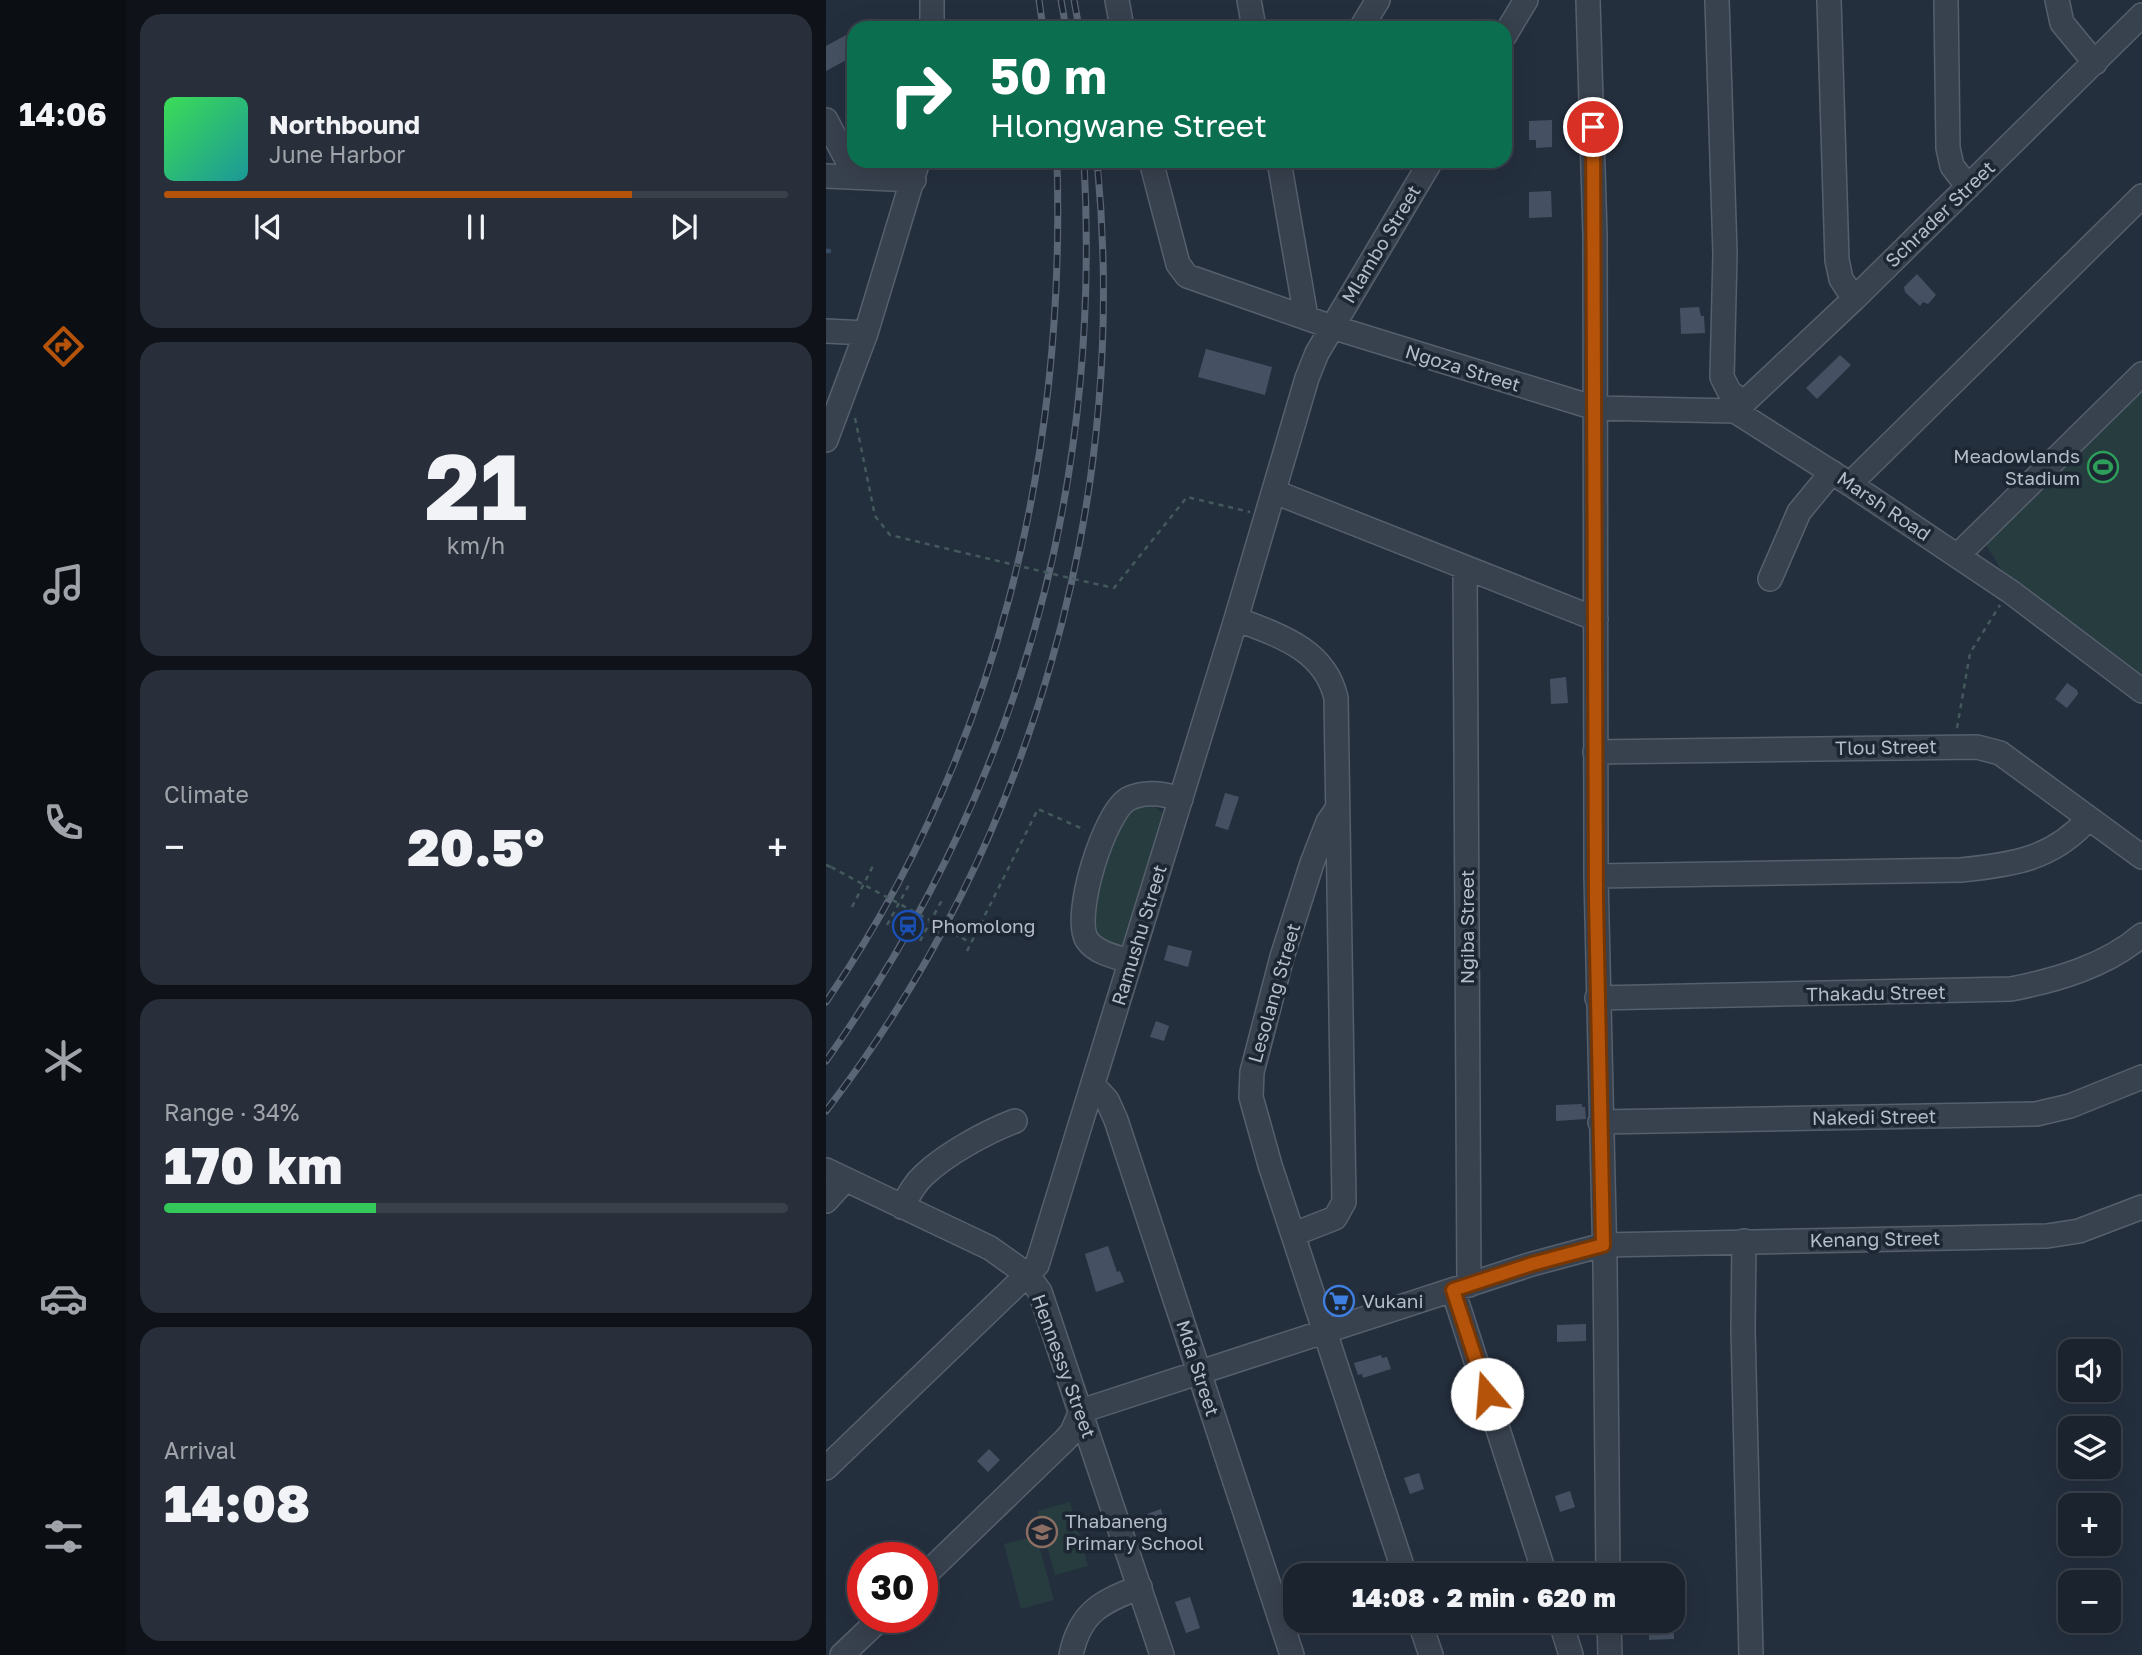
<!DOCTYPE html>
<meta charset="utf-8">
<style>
:root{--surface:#1b232e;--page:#282f3a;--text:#f1f3f6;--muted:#a0a4aa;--line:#39404a;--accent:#b45309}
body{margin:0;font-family:"Golos Text",sans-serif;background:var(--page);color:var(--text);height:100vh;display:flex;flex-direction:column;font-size:26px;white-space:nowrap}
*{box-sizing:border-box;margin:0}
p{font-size:23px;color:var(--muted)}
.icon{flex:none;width:38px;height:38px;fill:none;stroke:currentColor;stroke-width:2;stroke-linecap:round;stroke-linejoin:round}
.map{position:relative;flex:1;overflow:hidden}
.sheet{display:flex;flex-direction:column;gap:14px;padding:14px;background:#0f1319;width:700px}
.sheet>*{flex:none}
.guide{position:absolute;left:21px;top:21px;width:665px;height:147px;border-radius:21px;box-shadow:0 7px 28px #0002,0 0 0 2px var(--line);background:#0b6e4f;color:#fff;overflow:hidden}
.buttons{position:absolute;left:1232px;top:1339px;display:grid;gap:14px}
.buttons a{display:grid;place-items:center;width:63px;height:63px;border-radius:14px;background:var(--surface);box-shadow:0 7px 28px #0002,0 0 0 2px var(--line);font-size:35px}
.speed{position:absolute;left:21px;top:1542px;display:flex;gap:14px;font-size:35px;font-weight:700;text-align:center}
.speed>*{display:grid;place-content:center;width:91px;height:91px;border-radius:50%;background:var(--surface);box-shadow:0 7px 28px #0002,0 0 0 2px var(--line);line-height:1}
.speed .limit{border:10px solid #d22;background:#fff;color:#111}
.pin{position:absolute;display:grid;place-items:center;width:60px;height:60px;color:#fff;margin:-30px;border:4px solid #fff;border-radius:50%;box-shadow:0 2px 7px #0007}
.me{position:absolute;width:77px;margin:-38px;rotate:342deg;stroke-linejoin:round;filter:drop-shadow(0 0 5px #0008)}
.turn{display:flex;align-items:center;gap:24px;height:147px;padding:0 28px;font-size:32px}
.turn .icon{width:91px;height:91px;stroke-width:2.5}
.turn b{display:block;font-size:49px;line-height:60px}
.big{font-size:52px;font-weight:800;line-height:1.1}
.sheet .card{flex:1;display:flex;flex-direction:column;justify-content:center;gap:10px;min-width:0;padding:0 24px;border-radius:21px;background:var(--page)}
.sheet .dial{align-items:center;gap:0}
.dial b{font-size:91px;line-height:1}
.song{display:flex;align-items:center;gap:21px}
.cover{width:84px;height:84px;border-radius:10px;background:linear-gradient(135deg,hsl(130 70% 55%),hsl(180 70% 35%))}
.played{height:7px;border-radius:4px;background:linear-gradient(90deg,var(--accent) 75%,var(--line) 75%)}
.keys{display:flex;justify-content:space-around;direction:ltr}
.heat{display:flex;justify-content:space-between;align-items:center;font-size:38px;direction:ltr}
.charge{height:10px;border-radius:5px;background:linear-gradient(90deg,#34c759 34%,var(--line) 0)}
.trip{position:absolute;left:457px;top:1563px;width:402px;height:70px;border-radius:21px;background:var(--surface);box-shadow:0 7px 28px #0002,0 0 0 2px var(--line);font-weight:800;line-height:70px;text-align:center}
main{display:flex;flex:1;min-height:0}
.dock{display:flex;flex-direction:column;width:126px;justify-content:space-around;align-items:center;background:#0b0e12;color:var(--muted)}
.dock .icon{width:49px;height:49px}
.dock .on{color:var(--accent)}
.dock b{font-size:32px;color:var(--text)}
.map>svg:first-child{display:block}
.green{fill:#263c3f}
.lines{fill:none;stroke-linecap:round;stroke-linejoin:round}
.stream{stroke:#394c67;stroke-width:4.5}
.building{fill:#455162}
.minor-casing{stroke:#565f6c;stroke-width:26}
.path{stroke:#44595c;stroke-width:2.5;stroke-dasharray:5 5;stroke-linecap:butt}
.minor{stroke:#38414e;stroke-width:23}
.rail-casing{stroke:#5a6575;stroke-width:7}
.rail{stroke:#1d2633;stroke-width:4.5;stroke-dasharray:13;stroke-linecap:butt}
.path-bridge{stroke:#44595c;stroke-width:2.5;stroke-dasharray:5 5;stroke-linecap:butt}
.route-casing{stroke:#753606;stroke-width:18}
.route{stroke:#b45309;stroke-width:12}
.labels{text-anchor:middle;stroke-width:7;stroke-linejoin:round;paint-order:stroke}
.street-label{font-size:19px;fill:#b4bcc9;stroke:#1d2633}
.poi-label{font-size:19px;fill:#b4bcc9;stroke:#1d2633;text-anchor:start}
</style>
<main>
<nav class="dock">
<b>14:06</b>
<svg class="icon on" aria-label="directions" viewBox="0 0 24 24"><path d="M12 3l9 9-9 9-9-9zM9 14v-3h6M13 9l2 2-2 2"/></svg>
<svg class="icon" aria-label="music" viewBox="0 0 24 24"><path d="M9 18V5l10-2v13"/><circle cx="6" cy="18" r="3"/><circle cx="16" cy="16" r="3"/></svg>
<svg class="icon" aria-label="phone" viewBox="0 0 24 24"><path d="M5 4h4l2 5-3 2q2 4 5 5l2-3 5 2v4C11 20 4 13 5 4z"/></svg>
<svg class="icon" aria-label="climate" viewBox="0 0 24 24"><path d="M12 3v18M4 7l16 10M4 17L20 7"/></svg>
<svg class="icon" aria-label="car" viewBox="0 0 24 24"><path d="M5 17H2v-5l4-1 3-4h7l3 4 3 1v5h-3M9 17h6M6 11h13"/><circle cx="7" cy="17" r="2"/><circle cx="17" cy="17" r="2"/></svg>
<svg class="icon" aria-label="filters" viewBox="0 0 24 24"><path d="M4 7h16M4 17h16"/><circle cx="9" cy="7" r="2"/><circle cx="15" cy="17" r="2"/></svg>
</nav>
<section class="sheet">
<div class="card">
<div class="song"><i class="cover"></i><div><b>Northbound</b><p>June Harbor</p></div></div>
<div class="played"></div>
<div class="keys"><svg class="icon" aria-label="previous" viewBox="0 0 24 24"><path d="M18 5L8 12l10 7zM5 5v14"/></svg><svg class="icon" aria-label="pause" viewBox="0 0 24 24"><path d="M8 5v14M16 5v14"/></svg><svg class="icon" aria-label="next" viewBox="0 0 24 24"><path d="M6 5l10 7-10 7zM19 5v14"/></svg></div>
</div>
<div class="card dial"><b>21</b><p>km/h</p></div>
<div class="card"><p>Climate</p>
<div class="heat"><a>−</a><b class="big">20.5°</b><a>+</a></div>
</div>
<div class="card"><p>Range · 34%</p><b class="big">170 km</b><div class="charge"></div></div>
<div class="card"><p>Arrival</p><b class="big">14:08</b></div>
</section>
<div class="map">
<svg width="1316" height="1655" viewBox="0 0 1316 1655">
<rect width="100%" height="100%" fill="#242f3e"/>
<path class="green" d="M1316,389V679L1184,584L1160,545Z
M310,801L328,806L340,816L302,943L286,948L274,943L264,927L293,814Z
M244,1502L262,1566L229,1575L211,1511Z
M210,1536L228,1600L195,1609L178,1544Z"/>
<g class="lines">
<path class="stream" d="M0,251H3"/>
</g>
<path class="building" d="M20,35L28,50V56L0,71V46Z
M726,120V147L710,148V140H703V121Z
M725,191L726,217L703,218V192Z
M1091,274L1110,295L1102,304L1097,302L1094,306L1079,292L1078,287Z
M873,307L875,316H878L879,333L855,334L854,308Z
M380,349L446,367L439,395L372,377Z
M1014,355L1025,365L991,399L980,388Z
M740,677L742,703L725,704L724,679Z
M1241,683L1251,690L1252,694L1241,708L1229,699Z
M399,793L413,797L402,830L389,826Z
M342,945L366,951L362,967L338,960Z
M330,1021L343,1026L338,1041L324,1037Z
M756,1104V1107H759L760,1119L730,1121V1105Z
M282,1246L291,1272L294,1271L298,1282L270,1292L259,1254Z
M760,1324V1341L731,1342V1325Z
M555,1355L556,1358L561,1357L565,1369L537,1378L536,1374L532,1375L528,1363Z
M163,1449L174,1460L162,1472L151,1461Z
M593,1473L598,1489L584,1494L578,1478Z
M744,1491L749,1507L734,1512L729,1496Z
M335,1509L340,1525L326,1530L321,1514Z
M364,1597L374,1628L360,1633L349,1602Z
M847,1622L848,1639L823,1640V1623Z"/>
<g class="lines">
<g class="minor-casing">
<path id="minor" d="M106,0V28
M291,0L296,28
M423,0L428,28
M762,0L769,235L770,876L779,1264L782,1575
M891,0L899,254L896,377L903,391L917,403
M1003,0L1011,260L1015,279L1028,299
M1120,0L1122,148L1126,166L1142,187
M1231,0L1236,23L1269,63
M535,28L552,0
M679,35L700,0
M0,120L30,177
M325,161L352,264L361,276L506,327L769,408L909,411L1024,484L1185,592L1316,691
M453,161L480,317
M0,176L88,180
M0,331L40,333
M909,411L1028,299L1316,15
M0,440L40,333L92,161
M1024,484L1316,196
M449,492L770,619
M1132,555L1316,374
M639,569L643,1285
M944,579L973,512L1006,472
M410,619C452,635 499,649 510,698L518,1202L509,1218L468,1234
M769,752L1151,747L1174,753L1316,857
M511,809L502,822L486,863L456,957L426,1072L425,1097L444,1165L579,1575
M770,876L1135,870C1186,865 1227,859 1262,819
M304,961C290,957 270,953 261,940C246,916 278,813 302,799C319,790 338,794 355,799
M771,998L1185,989C1231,980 1280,966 1316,935
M268,1086L281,1100L290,1120L466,1655
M774,1122L1210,1114L1244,1106L1316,1077
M0,1170L164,1248L202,1275L214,1292L336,1655
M0,1201L19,1180
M76,1207C82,1196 88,1184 98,1175C120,1154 160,1132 189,1121
M918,1241L917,1330L925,1655
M627,1290L719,1575
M255,1411L706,1264L777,1245L1221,1236L1253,1231L1316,1207
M0,1468L211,1265L410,619L481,378L491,353L605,161
M96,1578L239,1440L246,1432L255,1411
M593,1620L605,1655
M734,1620L745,1655
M783,1620L784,1655
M16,1655L56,1617
M245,1655C254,1612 275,1602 314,1587"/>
</g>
<path class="path" d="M29,418L49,516L64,535L130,551
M248,579L288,588L361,497L424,512
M1131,728L1144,653L1174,605
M0,865L5,867
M26,907L48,864
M107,922L110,924
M61,925L84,883
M136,938L145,943
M94,941L116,900
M141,951L212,809L259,830"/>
<use href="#minor" class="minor"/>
<g class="rail-casing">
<path id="rail" d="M213,0L217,28
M235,0L240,28
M248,0L253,28
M0,1002C170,754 240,459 231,161
M0,1061C191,791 276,492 258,161
M0,1111C207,842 304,498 271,161"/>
</g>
<use href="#rail" class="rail"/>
<path class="path-bridge" d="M130,551L248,579
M5,867L107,922
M110,924L136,938"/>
</g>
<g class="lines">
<g class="route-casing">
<path id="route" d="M661,1394L627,1290L706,1264L777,1245L770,900L767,127"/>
</g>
<use href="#route" class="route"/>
</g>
<defs>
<g id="stadium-ring" transform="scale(1.575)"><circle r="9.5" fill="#1d2633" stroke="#2e9e5b" stroke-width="1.5"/><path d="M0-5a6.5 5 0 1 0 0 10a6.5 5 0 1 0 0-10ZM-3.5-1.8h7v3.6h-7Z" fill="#2e9e5b"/></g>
<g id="station-ring" transform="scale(1.575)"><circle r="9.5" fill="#1d2633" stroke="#1a4fb4" stroke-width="1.5"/><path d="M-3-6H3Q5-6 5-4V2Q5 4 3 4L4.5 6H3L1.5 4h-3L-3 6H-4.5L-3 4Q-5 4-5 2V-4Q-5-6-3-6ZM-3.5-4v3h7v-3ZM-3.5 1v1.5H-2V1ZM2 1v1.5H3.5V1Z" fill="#1a4fb4"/></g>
<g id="supermarket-ring" transform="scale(1.575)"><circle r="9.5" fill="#1d2633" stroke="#3f7fe0" stroke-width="1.5"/><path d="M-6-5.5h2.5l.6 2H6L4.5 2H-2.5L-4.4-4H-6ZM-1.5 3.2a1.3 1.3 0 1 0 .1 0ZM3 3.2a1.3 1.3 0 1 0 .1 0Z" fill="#3f7fe0"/></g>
<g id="school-ring" transform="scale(1.575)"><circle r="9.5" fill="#1d2633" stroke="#8d6e63" stroke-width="1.5"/><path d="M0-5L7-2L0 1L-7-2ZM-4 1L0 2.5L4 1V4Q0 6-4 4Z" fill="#8d6e63"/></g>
</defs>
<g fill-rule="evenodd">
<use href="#stadium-ring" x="1277" y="467"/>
<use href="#station-ring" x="82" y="926"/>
<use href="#supermarket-ring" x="513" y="1301"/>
<use href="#school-ring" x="216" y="1532"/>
</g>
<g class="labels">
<g class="street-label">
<text transform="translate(1114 214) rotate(-44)" y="7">Schrader Street</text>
<text transform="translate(555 244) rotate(-59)" y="7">Mlambo Street</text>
<text transform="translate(637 368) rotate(17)" y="7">Ngoza Street</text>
<text transform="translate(1058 506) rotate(34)" y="7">Marsh Road</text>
<text transform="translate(1060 747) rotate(-1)" y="7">Tlou Street</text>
<text transform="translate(641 927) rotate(-90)" y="7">Ngiba Street</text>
<text transform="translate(313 935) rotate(-73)" y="7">Ramushu Street</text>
<text transform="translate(448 993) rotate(-74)" y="7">Lesolang Street</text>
<text transform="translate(1050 993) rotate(-1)" y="7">Thakadu Street</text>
<text transform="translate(1048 1117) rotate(-1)" y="7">Nakedi Street</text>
<text transform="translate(1049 1239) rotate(-1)" y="7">Kenang Street</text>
<text transform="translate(238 1366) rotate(70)" y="7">Hennessy Street</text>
<text transform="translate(372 1368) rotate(72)" y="7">Mda Street</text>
</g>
<g class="poi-label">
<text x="1254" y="463" text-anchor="end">Meadowlands<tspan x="1254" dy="22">Stadium</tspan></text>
<text x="105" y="933">Phomolong</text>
<text x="536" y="1308">Vukani</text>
<text x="239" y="1528">Thabaneng<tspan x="239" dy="22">Primary School</tspan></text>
</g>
</g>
</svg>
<div class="buttons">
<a><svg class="icon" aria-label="sound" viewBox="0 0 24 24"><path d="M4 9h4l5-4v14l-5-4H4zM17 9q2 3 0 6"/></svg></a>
<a><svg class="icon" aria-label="layers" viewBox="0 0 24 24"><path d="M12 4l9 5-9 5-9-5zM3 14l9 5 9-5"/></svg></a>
<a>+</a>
<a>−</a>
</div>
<div class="speed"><div class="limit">30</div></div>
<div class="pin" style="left:767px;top:127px;background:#d93025"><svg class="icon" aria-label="arrive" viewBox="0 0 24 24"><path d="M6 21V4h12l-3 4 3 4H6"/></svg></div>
<svg class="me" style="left:661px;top:1394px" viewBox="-20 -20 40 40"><circle r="19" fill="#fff"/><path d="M0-13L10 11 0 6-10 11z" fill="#b45309"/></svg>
<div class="trip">14:08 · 2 min · 620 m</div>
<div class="guide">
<div class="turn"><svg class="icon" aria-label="right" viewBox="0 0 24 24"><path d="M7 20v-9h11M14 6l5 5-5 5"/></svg><div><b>50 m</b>Hlongwane Street</div></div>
</div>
</div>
</main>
